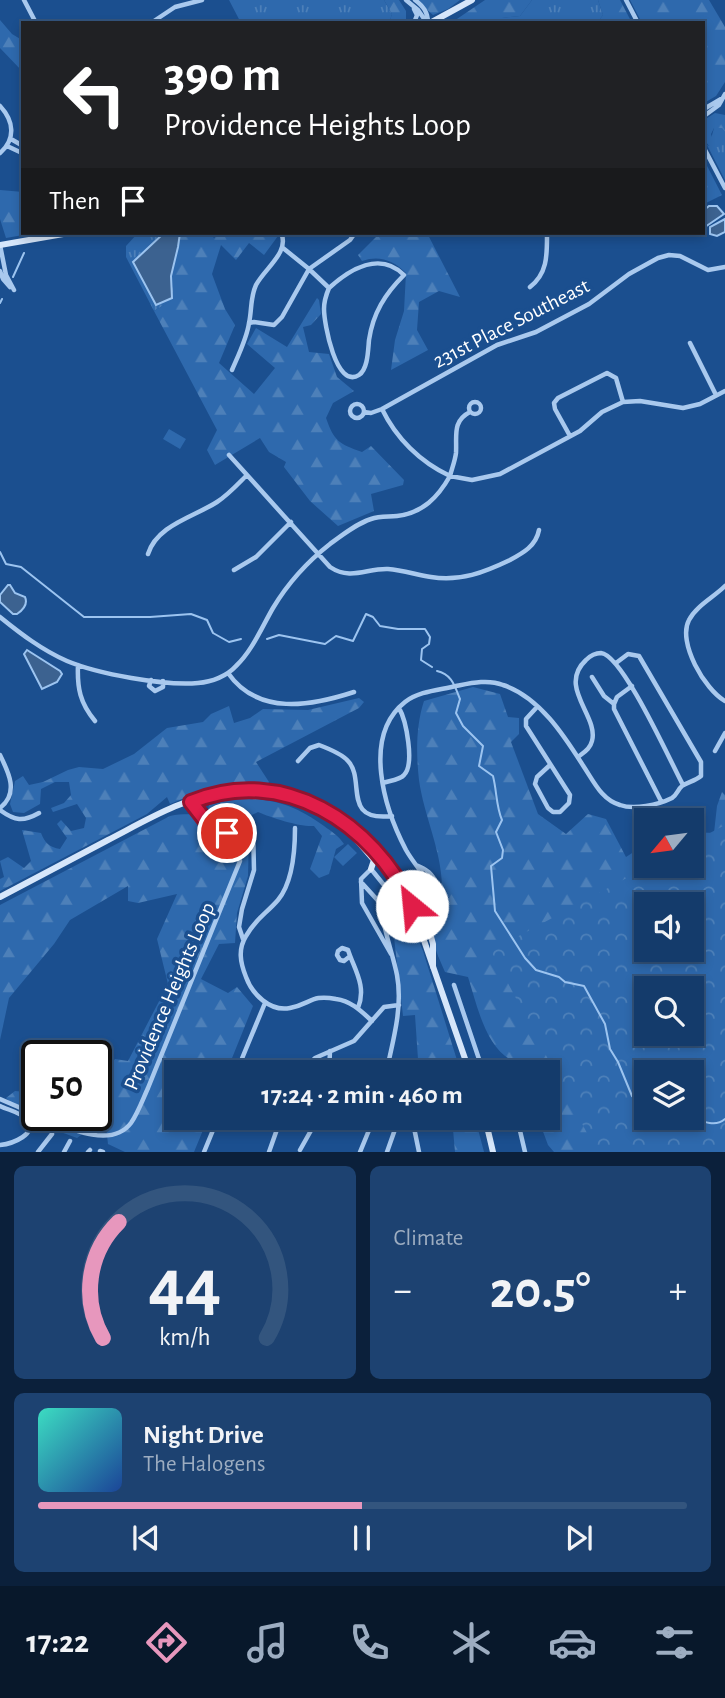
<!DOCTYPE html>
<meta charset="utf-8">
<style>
:root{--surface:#143b6b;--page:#1d4271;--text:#f1f3f6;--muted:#9dadc1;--line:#33557e;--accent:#e797bd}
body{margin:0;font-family:"Alegreya Sans",sans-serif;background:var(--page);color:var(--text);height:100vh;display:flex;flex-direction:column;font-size:26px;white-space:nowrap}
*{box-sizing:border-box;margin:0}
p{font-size:23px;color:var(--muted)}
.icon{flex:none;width:38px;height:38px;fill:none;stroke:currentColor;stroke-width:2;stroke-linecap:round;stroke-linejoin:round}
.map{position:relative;height:1152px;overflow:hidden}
.details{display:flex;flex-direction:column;gap:14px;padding:14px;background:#0b203b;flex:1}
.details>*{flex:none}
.top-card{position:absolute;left:21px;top:21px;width:684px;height:214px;border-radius:0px;box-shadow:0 4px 10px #0003,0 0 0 2px var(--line);background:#202124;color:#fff;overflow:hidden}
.needle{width:46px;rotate:241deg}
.tools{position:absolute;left:634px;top:808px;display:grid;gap:14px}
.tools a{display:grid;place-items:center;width:70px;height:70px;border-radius:0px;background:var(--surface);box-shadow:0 4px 10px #0003,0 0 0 2px var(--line);font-size:35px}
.speed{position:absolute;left:21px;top:1040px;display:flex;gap:14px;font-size:35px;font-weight:700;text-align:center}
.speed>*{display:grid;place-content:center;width:91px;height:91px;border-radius:50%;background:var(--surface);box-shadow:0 4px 10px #0003,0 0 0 2px var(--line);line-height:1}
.speed .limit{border:4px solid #111;border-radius:10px;background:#fff;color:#111}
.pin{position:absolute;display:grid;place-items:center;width:60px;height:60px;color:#fff;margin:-30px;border:4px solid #fff;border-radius:50%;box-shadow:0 2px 7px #0007}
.me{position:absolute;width:77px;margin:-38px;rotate:332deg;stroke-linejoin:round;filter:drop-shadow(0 0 5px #0008)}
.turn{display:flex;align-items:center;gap:24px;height:147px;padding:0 28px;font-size:32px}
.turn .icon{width:91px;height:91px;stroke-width:2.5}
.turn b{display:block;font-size:49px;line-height:60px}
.then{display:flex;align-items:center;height:66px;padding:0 28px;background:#0003;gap:14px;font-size:26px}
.big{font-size:52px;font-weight:700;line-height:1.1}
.details .widget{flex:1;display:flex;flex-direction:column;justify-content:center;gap:10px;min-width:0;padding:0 24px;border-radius:10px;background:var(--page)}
.details .dial{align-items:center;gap:0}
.dial svg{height:182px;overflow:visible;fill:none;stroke:var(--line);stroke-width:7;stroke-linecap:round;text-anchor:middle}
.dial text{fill:var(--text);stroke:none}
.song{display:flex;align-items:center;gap:21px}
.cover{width:84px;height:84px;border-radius:10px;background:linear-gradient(135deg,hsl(170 70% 55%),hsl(220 70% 35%))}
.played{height:7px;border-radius:4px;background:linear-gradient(90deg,var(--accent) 50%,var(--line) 50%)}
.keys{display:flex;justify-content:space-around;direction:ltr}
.heat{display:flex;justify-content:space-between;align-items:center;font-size:38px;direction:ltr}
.details .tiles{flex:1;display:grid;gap:14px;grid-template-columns:1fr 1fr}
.widget:last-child{grid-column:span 2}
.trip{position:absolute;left:164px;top:1060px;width:396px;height:70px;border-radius:0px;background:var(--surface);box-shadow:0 4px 10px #0003,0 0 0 2px var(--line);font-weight:700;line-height:70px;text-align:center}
.tabs{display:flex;height:112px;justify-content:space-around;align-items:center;background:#08182b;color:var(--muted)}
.tabs .icon{width:49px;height:49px}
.tabs .on{color:var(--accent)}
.tabs b{font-size:32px;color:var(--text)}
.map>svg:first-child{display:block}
.grass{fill:url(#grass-tufts)}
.forest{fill:url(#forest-firs);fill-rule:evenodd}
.park{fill:url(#park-crowns);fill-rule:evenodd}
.garden{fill:#2e69ad}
.water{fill:#3c6290;stroke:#9cc4f0;stroke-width:2}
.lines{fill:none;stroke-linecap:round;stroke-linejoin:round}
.stream{stroke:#9cc4f0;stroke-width:2}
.street{stroke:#a9c9ee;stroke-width:4.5}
.secondary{stroke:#d6e6fa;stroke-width:6}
.route-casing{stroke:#92132f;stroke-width:18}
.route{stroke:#e11d48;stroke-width:12}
.labels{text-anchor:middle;stroke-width:7;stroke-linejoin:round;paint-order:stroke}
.street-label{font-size:21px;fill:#fff;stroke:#1b4f8f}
</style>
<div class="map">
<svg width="725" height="1152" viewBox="0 0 725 1152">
<defs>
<pattern id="grass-tufts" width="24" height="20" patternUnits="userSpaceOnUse" patternTransform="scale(1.75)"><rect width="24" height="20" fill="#2e69ad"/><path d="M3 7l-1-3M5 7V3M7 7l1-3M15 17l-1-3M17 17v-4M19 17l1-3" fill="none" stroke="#4d80b9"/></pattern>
<pattern id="forest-firs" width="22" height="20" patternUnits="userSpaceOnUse" patternTransform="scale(1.75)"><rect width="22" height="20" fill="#2e69ad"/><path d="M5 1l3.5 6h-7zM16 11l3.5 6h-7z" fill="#4d80b9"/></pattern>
<pattern id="park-crowns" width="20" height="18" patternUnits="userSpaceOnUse" patternTransform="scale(1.75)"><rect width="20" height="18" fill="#2e69ad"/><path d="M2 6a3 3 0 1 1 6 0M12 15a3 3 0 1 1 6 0" fill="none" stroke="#4d80b9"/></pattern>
</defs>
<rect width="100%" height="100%" fill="#1b4f8f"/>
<path class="grass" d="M229,0H384L392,14L389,23H241Z
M532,0H598L603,15L597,23H504L501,18L520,16Z
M714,128H722L725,132V180L707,145L709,146Z
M138,233H180L171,276L175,299L154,311L126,257V246Z"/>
<path class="forest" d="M384,0H399L406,11V23H389L392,14Z
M416,0H460L448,9L433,15Z
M485,0H532L520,16L502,18L504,23H451Z
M598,0H620L632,23H597L603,15Z
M630,0H709L725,27V82L716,96L704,103V23H642Z
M0,20L12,34L22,40L23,72L0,48Z
M715,113L725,115V132L722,128H714L711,134L713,141L709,146L704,139V120Z
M704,160L722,195L704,204Z
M0,190L23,192V233H34L6,238L0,219Z
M180,233H210L214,238L219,233H276L278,236L264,255L249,243L236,260L221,245L212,274L225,309L235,325L219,363L254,394L275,368L247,344L256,328L287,347L317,298L319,300L321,314L311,325L303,327L309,352L329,354L337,377L354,391L333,403L326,418C334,441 339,444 362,452L371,446L404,480L403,485L371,494L374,511L338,526L310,501L284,467L286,462L269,452L260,438L215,465L207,450L217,430L154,311L174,299L171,276L178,247Z
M380,233H427L460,297L439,291L419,302L417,330L428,350L391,370L395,340L404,311L406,273C393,260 379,255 362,261L358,255Z
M473,687L500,694L508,717L519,718V734L511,742L538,814L566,834L588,814L606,819L626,857L646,844V866H691V832L714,833L717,806L722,792L725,795V1152H554L548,1145L538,1118H548V1073H522L519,1064C486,1052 478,1008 468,977L445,972C438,955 427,934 431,915C434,905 442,897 442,885C441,849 424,816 419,780C416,754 416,725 424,701ZM646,905H691V950H646ZM646,989H691V1034H646ZM646,1073H691V1118H646Z
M359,698L364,702L359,708L256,762L269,782L265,788H209L170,804L167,797L147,814L0,891V879L4,877L0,861L8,857L24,868L31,861L22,830L41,833C45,843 49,847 60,849L67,838L57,824L61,820L71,831L84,828L86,818L77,804L53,812L51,808L64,803L71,795L69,782H55L41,789L40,804L24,813L13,812L10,804L15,781L23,776L29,785L43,782L68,770L79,767L103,769L134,754L167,728L203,722L211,714L229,706L234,723L250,718L263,709L308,710Z
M237,798C274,799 294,804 324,826C332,832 338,835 344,844L336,849L329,874L319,878L310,869L322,836L314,826C300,827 272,818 258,812L239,821L249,832L248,876L237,913L235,943L219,944L201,979L228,993L237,987L253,1006L226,1073H177V1118H208L194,1152H125L108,1144L106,1126L95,1125L77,1138L28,1120L6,1098L15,1091L37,1093V1115H96V1071L99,1066L108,1067L115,1059L128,1061L168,984L157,939L177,894L138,903L128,901V886L70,920L54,944L9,998L0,1040V905L170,816C183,813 194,815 207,813L209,805Z
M391,908L406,910L423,951L461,1073H416L418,1059L415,1015L403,1016L394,937L387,914Z
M452,1118H475L484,1152H455Z"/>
<path class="park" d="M725,825V1152H597L491,951L649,866H691V843ZM646,905H691V950H646ZM646,989H691V1034H646ZM646,1073H691V1118H646Z"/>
<path class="garden" d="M169,429L186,439L180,449L163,439Z
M348,844L357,853L343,866L334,857Z"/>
<path class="water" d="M709,206H717L724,214L705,227L704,210Z
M725,219V232L717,236L710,234V227Z
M164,233H180L178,247L171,276L172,298L156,305L133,262Z
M8,585H10L15,593L25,597C28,604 23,610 17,614H13L0,602V595Z
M27,650L60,671L62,674L57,682L42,689L24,654Z"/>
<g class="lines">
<path class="stream" d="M13,277L24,253
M0,303L2,299
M0,552L6,564L21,567L84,617H150L191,614L207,620L213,633L229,642L241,639
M267,639L279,635L325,644L336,636L353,641L366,614L373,617L380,626L398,629H425L430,637L429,644L422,649L421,660L432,667
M437,671C452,674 455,687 460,699L456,713L463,726L483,746L479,766L493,776C497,792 496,806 502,820L496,832L503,850L502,858L491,866L495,911L525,958L536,970L559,977L565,982L584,986L605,1024L610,1049L618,1062L632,1096L637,1101L646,1100
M691,1116C702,1121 715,1128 725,1119"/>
<path class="street" d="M24,0L36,23
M406,0L418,10L427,23
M415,0C423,6 428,12 428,23
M626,0L638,23
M55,23H67
M151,23L175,7L202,0
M414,23L417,15L414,9
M0,106C14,121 16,139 0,153
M704,109L721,99
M704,116L719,105L725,94
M11,139L23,146
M7,146L22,153L23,157
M704,148L725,188
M623,233V234
M0,245L6,275L14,290
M0,271L3,279L10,287
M530,287C548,273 547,254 547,233
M329,288C350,269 380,251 404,275C385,294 373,313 369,340C368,350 368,369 359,375C336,390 324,323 324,309C324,301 326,295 329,288L309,269L350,240L355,233
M249,323L254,322L274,325L282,317L309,269L283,248
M690,343L716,395
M232,370C238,356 247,338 249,323C252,310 250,298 256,285C265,268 290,252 281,233
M469 408a6 6 0 1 1 12 0a6 6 0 1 1-12 0Z
M350 411a7 7 0 1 1 14 0a7 7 0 1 1-14 0Z
M382,409C396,438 420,462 450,476C452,468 455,461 456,453C457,436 452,421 470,412
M364,412L371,413L382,409L497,345L536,332L589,304L629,274L658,258L669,255L680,256L708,270L725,267
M570,436L555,409L554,403L558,398L607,373L616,378L623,402
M229,455L330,567C351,581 367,568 388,569C403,570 417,575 431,577C460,582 485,572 510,560C523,553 536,546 539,530
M148,554C157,525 194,517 217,502C228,495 237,485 246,476
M234,570L256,557L291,522
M725,586C714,597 696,606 689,620C677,642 705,690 725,701
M0,617C21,634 42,650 67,661C98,674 164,686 198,683C212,682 227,676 236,666C252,651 262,627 273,608C288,583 307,562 330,544C342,535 356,524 371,519C380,516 388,517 397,516C423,513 438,497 450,476L472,480L500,474L580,431L602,412L623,402L640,401L683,408L700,404L725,391
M78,665C77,688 80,703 95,721
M228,673C258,716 311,706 354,692
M592,677L604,696L614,704V709L661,801
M151,680L149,686L155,691L163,687V681
M614,704L617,697L632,686
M537,707L526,719V726L570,795L569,803L560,812H553L548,808L535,784L537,777L550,765
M715,751L725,733
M0,755C9,773 19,793 0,808
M578,757C584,752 590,749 592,741C599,716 557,687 586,660C590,656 595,653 601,653C623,655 671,763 683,785
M298,761L310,748L319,745C327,748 342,754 348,761C366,780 341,822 392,816
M383,783C388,781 400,780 404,775C415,764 406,720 399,708
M0,810C15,821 23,822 39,813
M295,828C295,850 293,882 278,900C265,915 257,917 246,936C238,949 240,962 246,977C252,994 270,1012 290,1008C311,1004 311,994 336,999C351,1001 361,1011 372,1021
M361,882L381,904L387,907
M435,894C428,878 415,866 406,850C384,808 362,736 405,702C419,691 440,690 456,686C471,683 488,679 503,685C540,697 565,737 584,767C594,782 602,800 620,805C634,810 658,805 672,798C677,795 678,789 682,786C688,782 695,781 701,776V762L639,656L628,654L616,663
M243,939L239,927L242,909L254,870L253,827L250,819
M391,954L362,903L361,879L371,869L392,895L406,901
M349,957L344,961L340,960L337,955L338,951L342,948L348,950C354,969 367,986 358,1008
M454,985L481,1065L487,1073
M389,1062L399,1065L407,1073
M236,1073L265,1003
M300,1073L315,1058L354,1041L384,1007L399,1005
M329,1073L330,1051
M386,1073C393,1041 403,1007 397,975C393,955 385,935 383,916C391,894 419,907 435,894L437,884C432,874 427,869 416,865
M0,1099L37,1115
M0,1106C8,1110 20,1112 26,1119C40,1134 11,1144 0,1145
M37,1115C62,1125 110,1151 131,1123C138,1113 143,1099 148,1088L240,861C238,833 222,835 205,820C199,815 195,808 191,802
M412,1118L419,1152
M517,1118L525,1152
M300,1150L318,1118
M100,1151L103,1152
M38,1152L52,1134
M64,1152L70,1141
M88,1152L90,1150
M204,1152L218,1118
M269,1152L281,1118
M360,1152L374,1118
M387,1152L399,1118"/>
<path class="secondary" d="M430,23L472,0
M0,245L69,233
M352,830L355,838L374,860L371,869
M0,897C36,878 72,859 108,840C145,821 184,797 226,792C268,786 313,799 346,824C376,846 397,872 412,906L470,1073
M432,897L425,915L433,944V967
M485,1118L493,1152"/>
</g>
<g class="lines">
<g class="route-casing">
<path id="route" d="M227,833L205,820L191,802C283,764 373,823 412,906"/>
</g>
<use href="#route" class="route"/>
</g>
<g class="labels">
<g class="street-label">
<text transform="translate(511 323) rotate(-27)" y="7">231st Place Southeast</text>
<text transform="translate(169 996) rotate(-67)" y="7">Providence Heights Loop</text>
</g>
</g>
</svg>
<div class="tools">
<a><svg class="needle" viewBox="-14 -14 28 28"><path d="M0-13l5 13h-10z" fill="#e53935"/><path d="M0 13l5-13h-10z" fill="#9dadc1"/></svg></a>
<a><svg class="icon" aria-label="sound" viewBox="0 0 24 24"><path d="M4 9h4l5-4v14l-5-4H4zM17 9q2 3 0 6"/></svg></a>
<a><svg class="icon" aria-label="search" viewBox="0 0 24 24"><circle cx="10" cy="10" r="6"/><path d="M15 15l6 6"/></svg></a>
<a><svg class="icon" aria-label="layers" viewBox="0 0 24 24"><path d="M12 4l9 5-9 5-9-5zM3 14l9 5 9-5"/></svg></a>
</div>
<div class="speed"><div class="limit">50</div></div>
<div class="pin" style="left:227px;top:833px;background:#d93025"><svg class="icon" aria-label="arrive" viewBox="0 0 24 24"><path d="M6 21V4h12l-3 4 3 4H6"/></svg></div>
<svg class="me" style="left:412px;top:906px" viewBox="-20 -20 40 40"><circle r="19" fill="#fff"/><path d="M0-13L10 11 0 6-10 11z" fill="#e11d48"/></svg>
<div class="trip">17:24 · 2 min · 460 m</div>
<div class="top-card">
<div class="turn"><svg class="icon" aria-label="left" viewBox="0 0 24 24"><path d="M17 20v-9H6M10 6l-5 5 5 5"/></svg><div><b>390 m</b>Providence Heights Loop</div></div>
<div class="then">Then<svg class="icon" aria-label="arrive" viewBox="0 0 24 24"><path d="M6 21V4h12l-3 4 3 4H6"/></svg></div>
</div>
</div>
<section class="details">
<div class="tiles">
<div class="widget dial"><svg viewBox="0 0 100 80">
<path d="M14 69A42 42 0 1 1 86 69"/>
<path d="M14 69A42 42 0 0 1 21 18" stroke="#e797bd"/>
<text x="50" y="56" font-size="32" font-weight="700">44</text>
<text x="50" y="72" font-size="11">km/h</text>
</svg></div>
<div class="widget"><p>Climate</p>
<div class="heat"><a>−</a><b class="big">20.5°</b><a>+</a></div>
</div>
<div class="widget">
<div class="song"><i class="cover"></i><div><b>Night Drive</b><p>The Halogens</p></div></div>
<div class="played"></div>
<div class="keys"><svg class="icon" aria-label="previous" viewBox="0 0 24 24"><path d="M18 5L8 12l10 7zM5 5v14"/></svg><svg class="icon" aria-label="pause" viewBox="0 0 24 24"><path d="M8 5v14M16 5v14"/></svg><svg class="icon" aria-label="next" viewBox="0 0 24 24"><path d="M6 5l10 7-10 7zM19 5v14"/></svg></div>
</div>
</div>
</section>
<nav class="tabs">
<b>17:22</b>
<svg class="icon on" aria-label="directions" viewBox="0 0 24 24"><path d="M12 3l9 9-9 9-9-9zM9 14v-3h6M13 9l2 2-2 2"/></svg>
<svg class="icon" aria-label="music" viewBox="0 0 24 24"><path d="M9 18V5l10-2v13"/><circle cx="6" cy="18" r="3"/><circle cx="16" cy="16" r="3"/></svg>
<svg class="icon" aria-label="phone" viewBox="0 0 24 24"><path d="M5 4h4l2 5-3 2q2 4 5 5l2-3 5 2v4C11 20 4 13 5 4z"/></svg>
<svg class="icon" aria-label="climate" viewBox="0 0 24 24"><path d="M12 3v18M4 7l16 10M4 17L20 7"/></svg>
<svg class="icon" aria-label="car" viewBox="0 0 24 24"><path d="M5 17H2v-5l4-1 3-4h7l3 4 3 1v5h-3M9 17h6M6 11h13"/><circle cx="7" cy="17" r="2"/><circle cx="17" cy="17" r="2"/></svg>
<svg class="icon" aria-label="filters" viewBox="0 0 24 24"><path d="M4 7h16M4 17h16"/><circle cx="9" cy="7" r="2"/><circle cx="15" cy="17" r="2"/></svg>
</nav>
